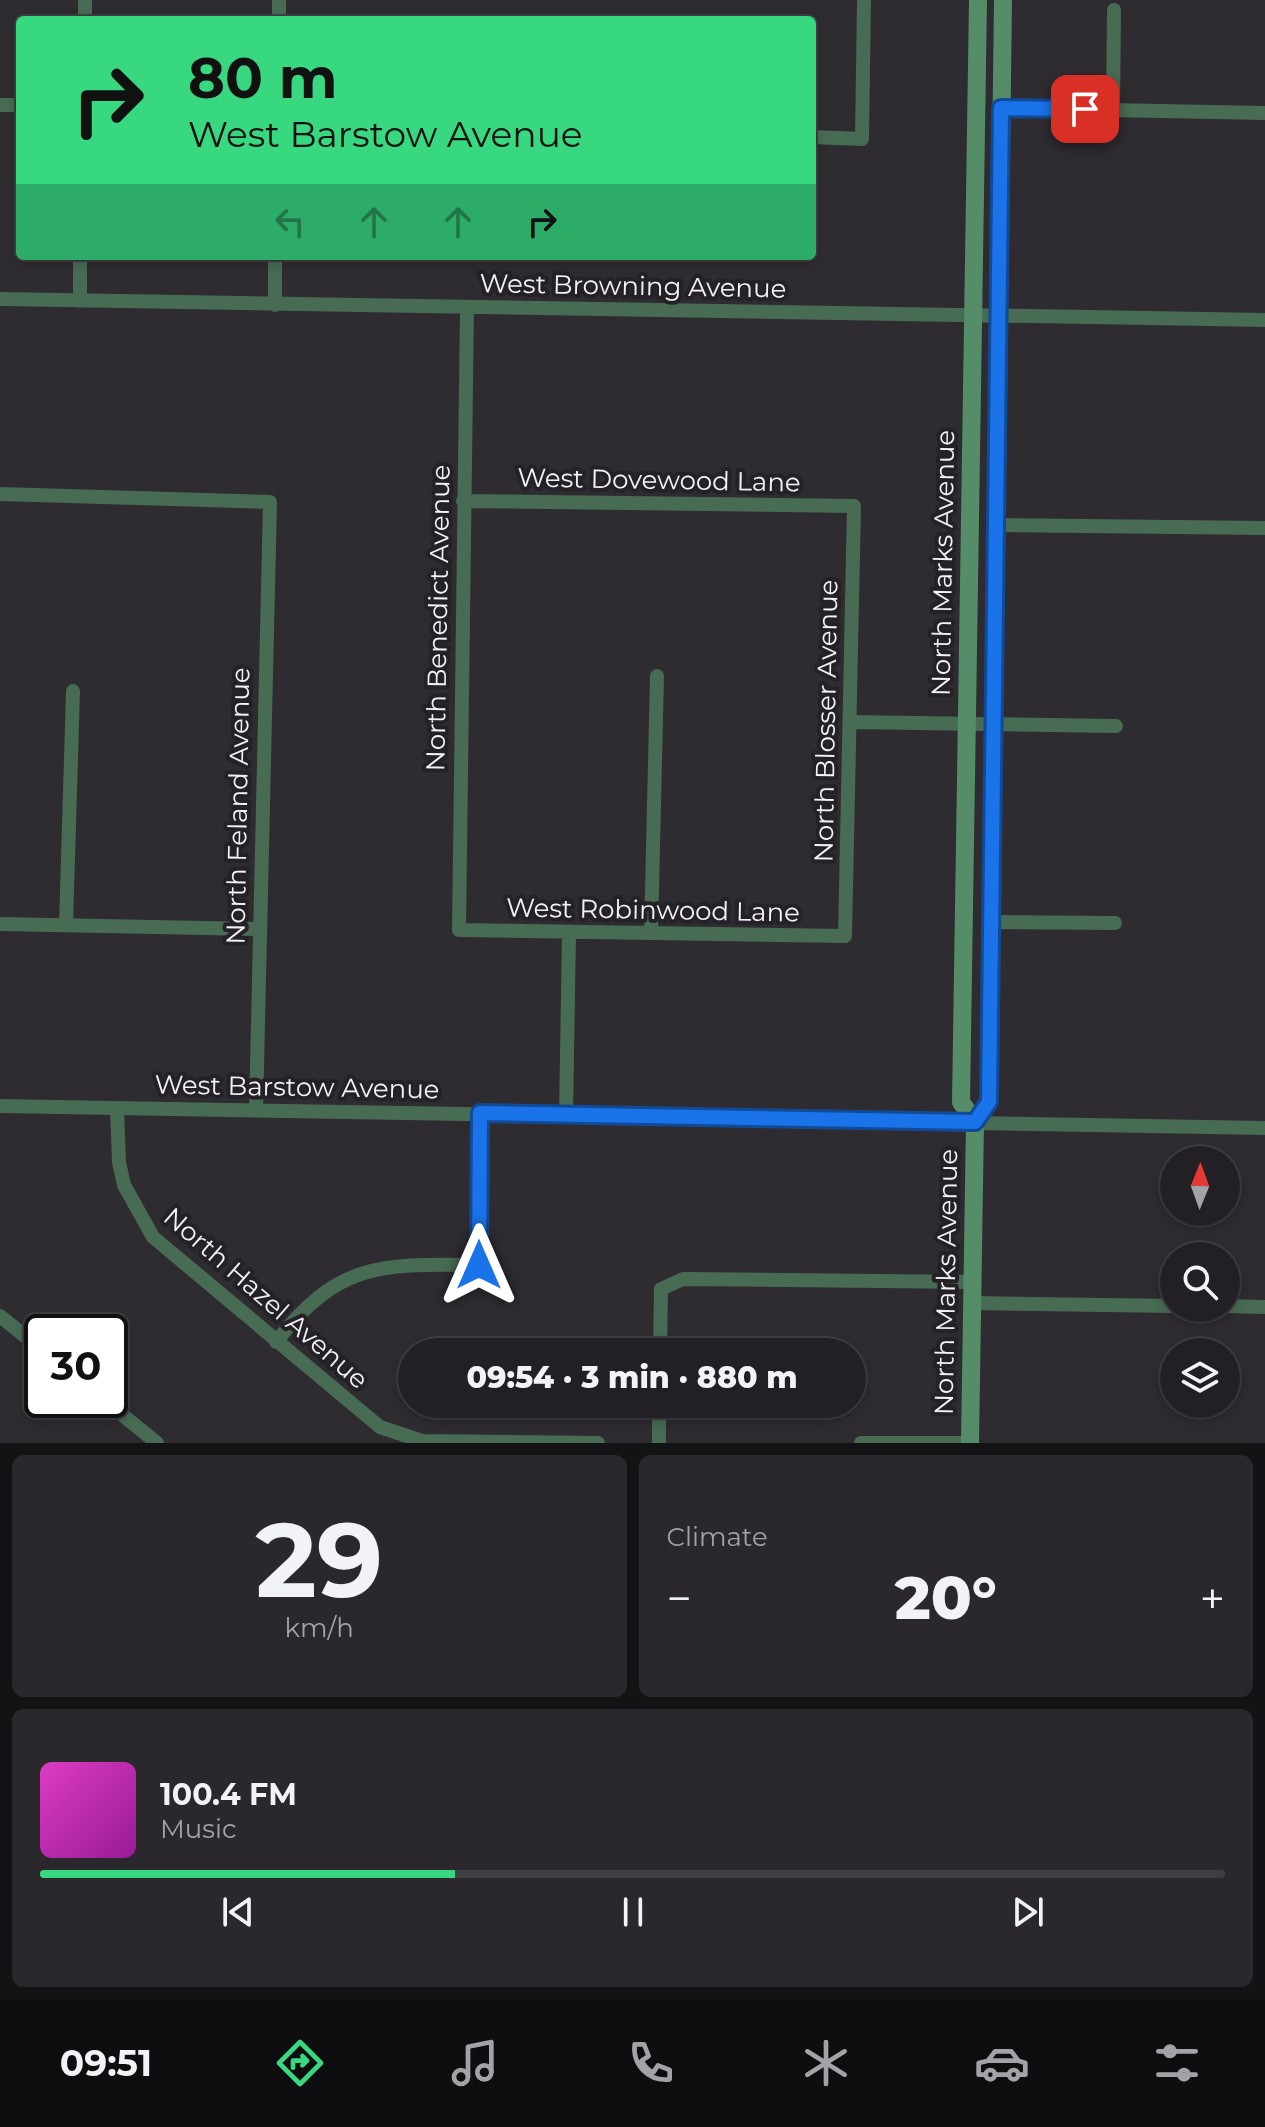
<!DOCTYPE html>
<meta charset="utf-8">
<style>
:root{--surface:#222025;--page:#2a282d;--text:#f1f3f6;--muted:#a2a3a7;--line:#3f3e42;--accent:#37d880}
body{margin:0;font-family:Montserrat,sans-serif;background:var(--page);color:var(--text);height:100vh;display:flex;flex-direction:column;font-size:30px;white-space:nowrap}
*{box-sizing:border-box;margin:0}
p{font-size:26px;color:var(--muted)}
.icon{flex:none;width:44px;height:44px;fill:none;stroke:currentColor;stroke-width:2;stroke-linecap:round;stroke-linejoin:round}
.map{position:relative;height:1443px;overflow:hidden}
.side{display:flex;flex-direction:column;gap:12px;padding:12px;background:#131214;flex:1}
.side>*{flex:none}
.banner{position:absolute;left:16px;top:16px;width:800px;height:244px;border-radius:8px;box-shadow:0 4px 12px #0003,0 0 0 2px var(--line);background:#37d880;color:#111;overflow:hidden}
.needle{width:52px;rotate:1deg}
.tools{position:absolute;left:1160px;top:1146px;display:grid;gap:16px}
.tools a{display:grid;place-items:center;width:80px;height:80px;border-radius:50%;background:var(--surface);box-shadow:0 4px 12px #0003,0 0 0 2px var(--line);font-size:40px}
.speed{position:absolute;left:24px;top:1314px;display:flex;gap:16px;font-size:40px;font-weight:700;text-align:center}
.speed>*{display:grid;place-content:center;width:104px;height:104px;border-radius:50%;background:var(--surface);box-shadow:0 4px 12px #0003,0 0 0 2px var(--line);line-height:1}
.speed .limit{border:4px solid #111;border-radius:12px;background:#fff;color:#111}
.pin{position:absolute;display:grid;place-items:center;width:68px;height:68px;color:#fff;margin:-34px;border-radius:16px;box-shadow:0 4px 12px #0006}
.me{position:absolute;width:88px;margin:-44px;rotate:0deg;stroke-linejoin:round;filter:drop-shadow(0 0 6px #0008)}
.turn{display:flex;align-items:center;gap:28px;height:168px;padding:0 40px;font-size:36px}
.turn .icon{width:104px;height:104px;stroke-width:2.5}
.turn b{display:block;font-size:56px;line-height:68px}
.lanes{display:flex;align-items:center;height:76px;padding:0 40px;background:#0003;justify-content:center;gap:40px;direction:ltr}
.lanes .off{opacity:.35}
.big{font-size:60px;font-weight:800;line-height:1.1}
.side .widget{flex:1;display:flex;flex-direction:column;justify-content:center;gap:12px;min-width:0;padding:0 28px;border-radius:12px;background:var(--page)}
.side .dial{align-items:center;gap:0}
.dial b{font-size:104px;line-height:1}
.song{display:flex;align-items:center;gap:24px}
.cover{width:96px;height:96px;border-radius:12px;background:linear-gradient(135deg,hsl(310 70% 55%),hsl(300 70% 35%))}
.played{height:8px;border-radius:4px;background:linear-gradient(90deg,var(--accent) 35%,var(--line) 35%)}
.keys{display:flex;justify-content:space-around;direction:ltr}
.heat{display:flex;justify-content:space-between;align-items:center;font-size:44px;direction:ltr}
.side .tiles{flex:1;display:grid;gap:12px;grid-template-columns:1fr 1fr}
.widget:last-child{grid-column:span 2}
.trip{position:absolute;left:398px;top:1338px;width:468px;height:80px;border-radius:40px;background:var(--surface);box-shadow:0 4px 12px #0003,0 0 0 2px var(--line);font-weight:800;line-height:80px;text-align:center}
.tabs{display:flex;height:128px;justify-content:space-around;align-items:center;background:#0e0d0f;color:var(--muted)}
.tabs .icon{width:56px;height:56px}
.tabs .current{color:var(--accent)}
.tabs b{font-size:36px;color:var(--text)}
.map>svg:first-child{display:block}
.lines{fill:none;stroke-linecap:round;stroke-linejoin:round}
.minor{stroke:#486b53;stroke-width:14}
.secondary{stroke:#548d68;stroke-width:18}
.route-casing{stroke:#114b97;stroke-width:20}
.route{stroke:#1a73e8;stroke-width:14}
.labels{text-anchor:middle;stroke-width:8;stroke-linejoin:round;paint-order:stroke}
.street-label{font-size:26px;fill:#f4f2f6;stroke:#242127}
</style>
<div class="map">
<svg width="1265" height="1443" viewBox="0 0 1265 1443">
<rect width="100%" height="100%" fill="#2e2b31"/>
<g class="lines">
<path class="minor" d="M85,20V0
M279,20V0
M0,105H20
M1001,108L1265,113
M1113,110L1114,10
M812,137L862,139L864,0
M0,299L1265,320
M80,301V256
M275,305V256
M0,494L270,502L256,1110
M463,501L854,506L845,936L459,930L467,307
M996,525L1265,528
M850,722L1116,726
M991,922L1115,923
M0,924L259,929
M66,925L73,691
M651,933L657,676
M0,1106L1265,1128
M117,1108L119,1162L124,1185L153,1237L380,1427L422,1441L598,1443
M566,1115L569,934
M972,1303L1174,1306
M1226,1306L1265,1307
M0,1316L42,1350
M276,1342C339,1261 382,1264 479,1265L480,1113
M660,1352L661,1289L683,1279L973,1282
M104,1400L157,1443
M659,1443V1404
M861,1443H970"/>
<path class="secondary" d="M975,1122L961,1102L978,0
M970,1443L975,1122L989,1102L1003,0"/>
</g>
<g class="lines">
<g class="route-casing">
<path id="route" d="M479,1265L480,1113L975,1122L989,1102L1001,108L1085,109"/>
</g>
<use href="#route" class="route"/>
</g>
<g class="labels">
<g class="street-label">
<text transform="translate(633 286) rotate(1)" y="9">West Browning Avenue</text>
<text transform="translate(659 480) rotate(1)" y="9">West Dovewood Lane</text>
<text transform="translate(943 563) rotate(-89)" y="9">North Marks Avenue</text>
<text transform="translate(438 618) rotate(-89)" y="9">North Benedict Avenue</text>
<text transform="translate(826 721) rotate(-89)" y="9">North Blosser Avenue</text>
<text transform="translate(238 806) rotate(-89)" y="9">North Feland Avenue</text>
<text transform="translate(653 910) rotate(1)" y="9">West Robinwood Lane</text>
<text transform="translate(297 1087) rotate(1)" y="9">West Barstow Avenue</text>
<text transform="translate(946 1282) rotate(-89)" y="9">North Marks Avenue</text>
<text transform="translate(266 1298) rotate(41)" y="9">North Hazel Avenue</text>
</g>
</g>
</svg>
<div class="tools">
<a><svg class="needle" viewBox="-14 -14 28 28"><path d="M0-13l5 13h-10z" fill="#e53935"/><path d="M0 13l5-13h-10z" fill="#a2a3a7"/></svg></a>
<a><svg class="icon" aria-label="search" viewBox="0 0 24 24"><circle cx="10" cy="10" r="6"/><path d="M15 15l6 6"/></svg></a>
<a><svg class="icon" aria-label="layers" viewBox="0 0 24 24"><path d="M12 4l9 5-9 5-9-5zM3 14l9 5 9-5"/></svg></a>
</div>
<div class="speed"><div class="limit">30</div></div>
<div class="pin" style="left:1085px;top:109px;background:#d93025"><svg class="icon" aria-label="arrive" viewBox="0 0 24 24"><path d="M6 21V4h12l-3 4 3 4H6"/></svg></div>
<svg class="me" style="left:479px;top:1265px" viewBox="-20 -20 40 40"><path d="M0-17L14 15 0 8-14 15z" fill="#1a73e8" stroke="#fff" stroke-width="4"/></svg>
<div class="trip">09:54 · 3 min · 880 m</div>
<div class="banner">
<div class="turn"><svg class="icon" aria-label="right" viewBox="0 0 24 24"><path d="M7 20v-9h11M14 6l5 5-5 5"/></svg><div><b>80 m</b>West Barstow Avenue</div></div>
<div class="lanes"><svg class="icon off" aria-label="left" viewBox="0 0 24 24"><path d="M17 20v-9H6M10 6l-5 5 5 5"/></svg><svg class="icon off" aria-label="ahead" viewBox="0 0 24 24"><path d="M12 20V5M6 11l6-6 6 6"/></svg><svg class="icon off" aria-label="ahead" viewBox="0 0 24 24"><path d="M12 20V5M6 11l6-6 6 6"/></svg><svg class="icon" aria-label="right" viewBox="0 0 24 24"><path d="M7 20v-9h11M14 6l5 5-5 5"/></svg></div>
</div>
</div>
<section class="side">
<div class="tiles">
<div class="widget dial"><b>29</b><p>km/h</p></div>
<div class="widget"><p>Climate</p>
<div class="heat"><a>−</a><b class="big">20°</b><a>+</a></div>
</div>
<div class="widget">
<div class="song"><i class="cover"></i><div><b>100.4 FM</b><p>Music</p></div></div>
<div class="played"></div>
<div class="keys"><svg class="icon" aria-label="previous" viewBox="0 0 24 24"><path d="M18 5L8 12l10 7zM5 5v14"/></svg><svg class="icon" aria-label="pause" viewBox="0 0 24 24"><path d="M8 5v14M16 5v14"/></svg><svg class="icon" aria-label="next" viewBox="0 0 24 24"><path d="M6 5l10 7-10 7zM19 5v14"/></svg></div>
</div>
</div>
</section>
<nav class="tabs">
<b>09:51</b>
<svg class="icon current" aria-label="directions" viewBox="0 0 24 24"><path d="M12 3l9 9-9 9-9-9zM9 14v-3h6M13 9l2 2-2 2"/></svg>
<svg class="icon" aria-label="music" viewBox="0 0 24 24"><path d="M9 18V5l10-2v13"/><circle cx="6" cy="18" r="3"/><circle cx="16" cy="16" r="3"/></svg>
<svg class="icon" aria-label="phone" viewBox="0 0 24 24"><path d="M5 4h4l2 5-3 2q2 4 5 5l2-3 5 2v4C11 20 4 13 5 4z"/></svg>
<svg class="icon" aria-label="climate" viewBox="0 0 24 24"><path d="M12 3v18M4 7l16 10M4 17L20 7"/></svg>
<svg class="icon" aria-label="car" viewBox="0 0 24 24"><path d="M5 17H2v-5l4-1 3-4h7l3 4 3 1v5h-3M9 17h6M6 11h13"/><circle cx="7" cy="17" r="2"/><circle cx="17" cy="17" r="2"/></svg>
<svg class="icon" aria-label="filters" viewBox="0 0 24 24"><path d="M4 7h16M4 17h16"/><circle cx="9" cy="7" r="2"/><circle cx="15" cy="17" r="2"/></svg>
</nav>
